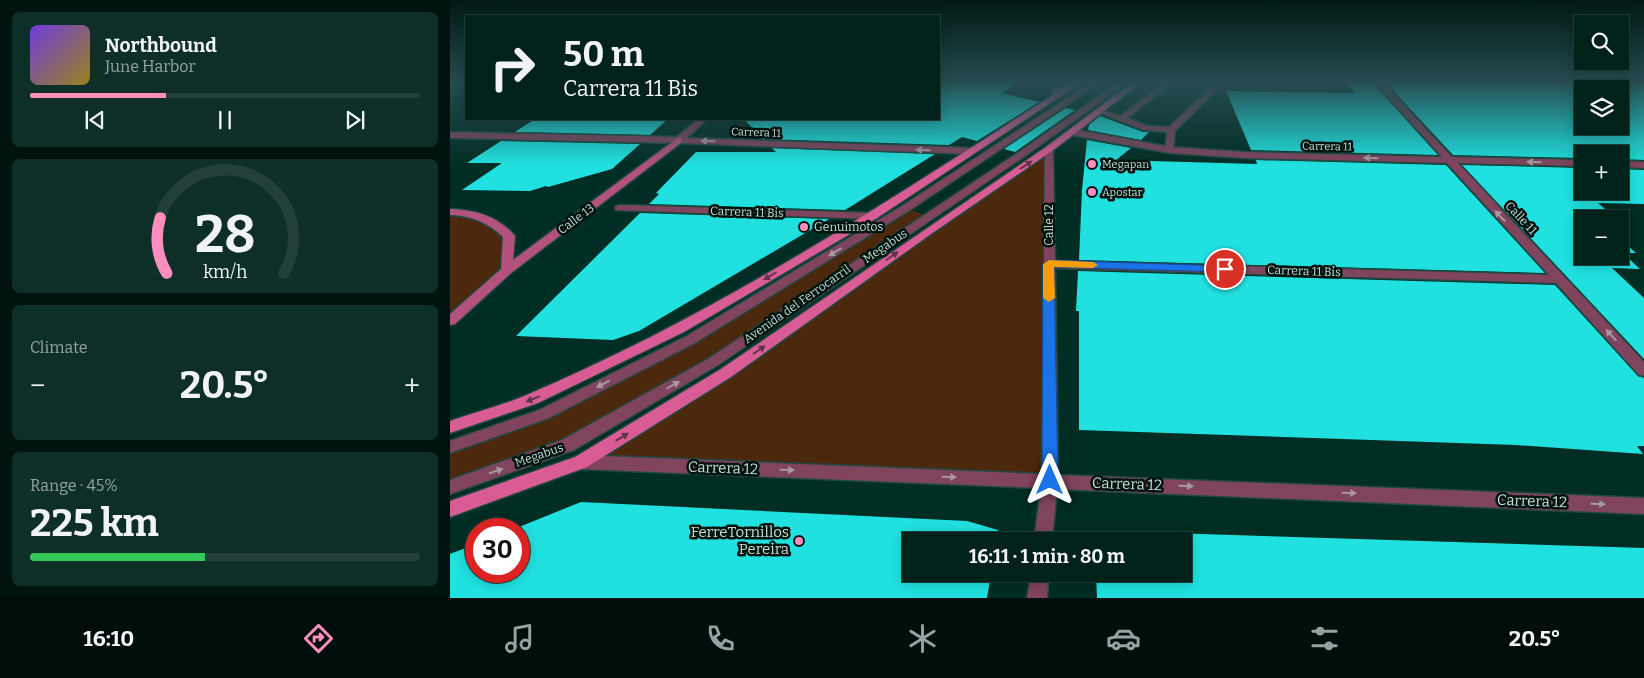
<!DOCTYPE html>
<meta charset="utf-8">
<style>
:root{--surface:#00221b;--page:#0e2f28;--text:#f1f3f6;--muted:#95a4a3;--line:#223f3a;--accent:#fe8ebe}
body{margin:0;font-family:Bitter,serif;background:var(--page);color:var(--text);height:100vh;display:flex;flex-direction:column;font-size:19px;white-space:nowrap}
*{box-sizing:border-box;margin:0}
p{font-size:16px;color:var(--muted)}
.icon{flex:none;width:28px;height:28px;fill:none;stroke:currentColor;stroke-width:2;stroke-linecap:round;stroke-linejoin:round}
.map{position:relative;flex:1;overflow:hidden}
.sheet{display:flex;flex-direction:column;gap:12px;padding:12px;background:#00130f;width:450px}
.sheet>*{flex:none}
.guide{position:absolute;left:15px;top:15px;width:475px;height:105px;border-radius:0px;box-shadow:0 2px 12px #0003,0 0 0 1px var(--line);background:#00221b;color:var(--text);overflow:hidden}
.tools{position:absolute;left:1124px;top:15px;display:grid;gap:10px}
.tools a{display:grid;place-items:center;width:55px;height:55px;border-radius:0px;background:var(--surface);box-shadow:0 2px 12px #0003,0 0 0 1px var(--line);font-size:25px}
.speed{position:absolute;left:15px;top:518px;display:flex;gap:10px;font-size:25px;font-weight:700;text-align:center}
.speed>*{display:grid;place-content:center;width:65px;height:65px;border-radius:50%;background:var(--surface);box-shadow:0 2px 12px #0003,0 0 0 1px var(--line);line-height:1}
.speed .limit{border:8px solid #d22;background:#fff;color:#111}
.pin{position:absolute;display:grid;place-items:center;width:42px;height:42px;color:#fff;margin:-21px;border:2px solid #fff;border-radius:50%;box-shadow:0 1px 5px #0007}
.me{position:absolute;width:55px;margin:-28px;rotate:0deg;stroke-linejoin:round;filter:drop-shadow(0 0 4px #0008)}
.turn{display:flex;align-items:center;gap:18px;height:105px;padding:0 15px;font-size:22px}
.turn .icon{width:65px;height:65px;stroke-width:2.5}
.turn b{display:block;font-size:35px;line-height:42px}
.big{font-size:38px;font-weight:700;line-height:1.1}
.sheet .widget{flex:1;display:flex;flex-direction:column;justify-content:center;gap:8px;min-width:0;padding:0 18px;border-radius:8px;background:var(--page)}
.sheet .dial{align-items:center;gap:0}
.dial svg{height:130px;overflow:visible;fill:none;stroke:var(--line);stroke-width:7;stroke-linecap:round;text-anchor:middle}
.dial text{fill:var(--text);stroke:none}
.song{display:flex;align-items:center;gap:15px}
.cover{width:60px;height:60px;border-radius:8px;background:linear-gradient(135deg,hsl(260 70% 55%),hsl(50 70% 35%))}
.played{height:5px;border-radius:2px;background:linear-gradient(90deg,var(--accent) 35%,var(--line) 35%)}
.keys{display:flex;justify-content:space-around;direction:ltr}
.heat{display:flex;justify-content:space-between;align-items:center;font-size:28px;direction:ltr}
.charge{height:8px;border-radius:4px;background:linear-gradient(90deg,#34c759 45%,var(--line) 0)}
.trip{position:absolute;left:452px;top:532px;width:290px;height:50px;border-radius:0px;background:var(--surface);box-shadow:0 2px 12px #0003,0 0 0 1px var(--line);font-weight:700;line-height:50px;text-align:center}
.dock{display:flex;height:80px;justify-content:space-around;align-items:center;background:#000e0b;color:var(--muted)}
.dock .icon{width:35px;height:35px}
.dock .on{color:var(--accent)}
.dock b{font-size:22px;color:var(--text)}
main{display:flex;flex:1;min-height:0}
.map>svg:first-child{display:block}
.green{fill:#4c280c}
.building{fill:#21e1e0;fill-rule:evenodd}
.lines{fill:none;stroke-linecap:round;stroke-linejoin:round}
.service-casing{stroke:#1f4940;stroke-width:3}
.minor-casing{stroke:#1f4940;stroke-width:3}
.secondary-casing{stroke:#1f4940;stroke-width:3}
.primary-casing{stroke:#1f4940;stroke-width:3}
.service{fill:#80445e;fill-rule:evenodd}
.minor{fill:#80445e;fill-rule:evenodd}
.secondary{fill:#b2527d;fill-rule:evenodd}
.primary{fill:#d95c95;fill-rule:evenodd}
.oneway{fill:#a5999f}
.oneway2{fill:#62344b}
.route{fill:#1a73e8;stroke:#114b97}
.slow{fill:#f59e0b}
.poi-dot{fill:#fe8ebe;stroke:#00130e;stroke-width:2}
.labels{text-anchor:middle;stroke-width:5;stroke-linejoin:round;paint-order:stroke}
.far-street-label{font-size:11px;fill:#c3ded5;stroke:#00130e}
.far-poi-label{font-size:11px;fill:#c3ded5;stroke:#00130e;text-anchor:start}
.street-label{font-size:12px;fill:#c3ded5;stroke:#00130e}
.poi-label{font-size:12px;fill:#c3ded5;stroke:#00130e;text-anchor:start}
.near-street-label{font-size:15px;fill:#c3ded5;stroke:#00130e}
.near-poi-label{font-size:15px;fill:#c3ded5;stroke:#00130e;text-anchor:end}
</style>
<main>
<section class="sheet">
<div class="widget">
<div class="song"><i class="cover"></i><div><b>Northbound</b><p>June Harbor</p></div></div>
<div class="played"></div>
<div class="keys"><svg class="icon" aria-label="previous" viewBox="0 0 24 24"><path d="M18 5L8 12l10 7zM5 5v14"/></svg><svg class="icon" aria-label="pause" viewBox="0 0 24 24"><path d="M8 5v14M16 5v14"/></svg><svg class="icon" aria-label="next" viewBox="0 0 24 24"><path d="M6 5l10 7-10 7zM19 5v14"/></svg></div>
</div>
<div class="widget dial"><svg viewBox="0 0 100 80">
<path d="M14 69A42 42 0 1 1 86 69"/>
<path d="M14 69A42 42 0 0 1 10 35" stroke="#fe8ebe"/>
<text x="50" y="56" font-size="32" font-weight="700">28</text>
<text x="50" y="72" font-size="11">km/h</text>
</svg></div>
<div class="widget"><p>Climate</p>
<div class="heat"><a>−</a><b class="big">20.5°</b><a>+</a></div>
</div>
<div class="widget"><p>Range · 45%</p><b class="big">225 km</b><div class="charge"></div></div>
</section>
<div class="map">
<svg width="1194" height="598" viewBox="0 0 1194 598">
<rect width="100%" height="100%" fill="#002d24"/>
<path class="green" d="M599,149L600,480L131,462L276,373Z
M456,208L478,216L263,362L118,445L0,487V447L94,414L240,340Z
M0,212L39,218L59,236L57,270L0,321Z"/>
<path class="building" d="M489,82H568L552,93L589,102L527,141L512,137L499,145L313,139L294,119H489Z
M946,82L1194,84V160L1170,159V154H1132V158L1003,155L936,83L948,84ZM1132,89H1170V126H1132Z
M896,83H923L988,155L801,150L776,91L905,93Z
M616,108L625,110L565,152L554,149Z
M650,116L693,132H699L691,140L638,130L639,125Z
M85,119H218L200,135L65,132Z
M637,140L681,148L666,160L807,164L806,160L996,165L1095,273L629,260L632,190Z
M51,141L190,144L162,169L98,187L96,186L80,191L12,190L52,163H17Z
M322,148L485,154L395,210L199,204L209,194L206,193L246,152H326Z
M1012,165L1132,168V191H1170V169L1194,170V204L1148,203L1167,219H1132V256H1170V239L1186,253H1173L1190,269L1162,268L1194,298V359Z
M190,213L379,219L189,331L163,340L66,336Z
M628,271L1105,285L1188,376L1194,378V446H1187L1193,454L1066,445L629,430V311H626Z
M131,502L517,521L548,530L546,541H461V574H541L537,598H0V554L26,544V571H69V529H64Z
M654,531L1194,548V598H647L646,574H734V541H646Z"/>
<g class="lines">
<g class="service-casing">
<path id="service" d="M642,82H651L460,210L245,343L99,418L0,453V441L89,410L235,337L452,206Z
M669,82H678L575,156L268,365L124,450L0,494V480L112,440L258,359L569,152Z
M715,82H724L677,118L698,126L719,127L767,82H775L725,131L723,152H717L715,150L717,132L694,130L645,111L649,109L670,116Z"/>
</g>
<g class="minor-casing">
<path id="minor" d="M604,82H612L610,95L606,97L602,95Z
M924,82H932L1002,157L1132,160V166L1008,163L1194,362V376L1189,375L1106,283L605,268L608,475L1194,498V514L607,489L602,541H584L591,488L131,469L125,467L123,462L125,457L131,455L592,474L595,149L599,146L603,149L605,261L1099,275L997,163L795,158L720,153L622,135L618,132L622,129L720,147L795,152L992,157Z
M248,119H257L237,138L521,148L526,151L521,154L229,143L0,138V132L227,137Z
M1170,161L1194,162V168L1170,167Z
M170,205L423,213L428,216L423,219L166,210L165,208L166,206Z
M581,574H599L597,598H577Z"/>
</g>
<g class="secondary-casing">
<path id="secondary" d="M229,137L232,138V142L61,273L5,324L0,325V314L51,269L53,237C37,222 22,216 0,215V209C25,210 48,216 65,236L63,260Z"/>
</g>
<g class="primary-casing">
<path id="primary" d="M623,82H632L427,218L234,332L88,403L0,433V421C26,412 54,405 79,394C272,312 448,195 623,82Z
M683,82H692L602,151L481,234L281,377L137,467L0,517V501L125,457L271,369L596,147Z"/>
</g>
<use href="#service" class="service"/>
<use href="#minor" class="minor"/>
<use href="#secondary" class="secondary"/>
<use href="#primary" class="primary"/>
</g>
<defs><path id="oneway-solid" d="M-6-.8H1V-3.2L6.5 0L1 3.2V.8H-6Z" transform="scale(1.25)"/></defs>
<g class="oneway">
<use href="#oneway-solid" transform="translate(258 141) rotate(-178)"/>
<use href="#oneway-solid" transform="translate(473 150) rotate(-178)"/>
<use href="#oneway-solid" transform="translate(921 158) rotate(-179)"/>
<use href="#oneway-solid" transform="translate(1084 162) rotate(-179)"/>
<use href="#oneway-solid" transform="translate(1050 216) rotate(-133)"/>
<use href="#oneway-solid" transform="translate(385 252) rotate(149)"/>
<use href="#oneway-solid" transform="translate(1161 335) rotate(-133)"/>
<use href="#oneway-solid" transform="translate(153 384) rotate(153)"/>
<use href="#oneway-solid" transform="translate(223 385) rotate(-30)"/>
<use href="#oneway-solid" transform="translate(337 470) rotate(2)"/>
<use href="#oneway-solid" transform="translate(46 471) rotate(-19)"/>
<use href="#oneway-solid" transform="translate(499 477) rotate(2)"/>
<use href="#oneway-solid" transform="translate(736 486) rotate(2)"/>
<use href="#oneway-solid" transform="translate(899 493) rotate(2)"/>
<use href="#oneway-solid" transform="translate(1148 504) rotate(2)"/>
</g>
<g class="oneway2">
<use href="#oneway-solid" transform="translate(576 165) rotate(-34)"/>
<use href="#oneway-solid" transform="translate(442 256) rotate(-35)"/>
<use href="#oneway-solid" transform="translate(320 276) rotate(150)"/>
<use href="#oneway-solid" transform="translate(309 350) rotate(-35)"/>
<use href="#oneway-solid" transform="translate(83 399) rotate(158)"/>
<use href="#oneway-solid" transform="translate(172 437) rotate(-31)"/>
</g>
<linearGradient id="sky" x2="0" y2="1"><stop stop-color="#001914"/><stop offset="0.49" stop-color="#264c50"/><stop offset="1" stop-color="#264c50" stop-opacity="0"/></linearGradient>
<rect width="1194" height="166" fill="url(#sky)"/>
<path class="route" d="M599,260L775,266L780,269L775,272L604,267L608,480L606,485L600,487L595,485L592,480L593,264Z"/>
<path class="slow" d="M599,260L643,262L648,265L643,268L604,267L605,298L599,302L593,298V264Z"/>
<g class="poi-dot">
<circle cx="642" cy="164" r="5"/>
<circle cx="642" cy="192" r="5"/>
<circle cx="354" cy="227" r="5"/>
<circle cx="349" cy="541" r="5"/>
</g>
<g class="labels">
<g class="far-street-label">
<text transform="translate(306 132) rotate(2)" y="4">Carrera 11</text>
<text transform="translate(877 146) rotate(1)" y="4">Carrera 11</text>
</g>
<g class="far-poi-label">
<text x="652" y="168">Megapan</text>
<text x="652" y="196">Apostar</text>
</g>
<g class="street-label">
<text transform="translate(297 212) rotate(2)" y="4">Carrera 11 Bis</text>
<text transform="translate(1071 218) rotate(47)" y="4">Calle 11</text>
<text transform="translate(126 219) rotate(-37)" y="4">Calle 13</text>
<text transform="translate(599 225) rotate(-90)" y="4">Calle 12</text>
<text transform="translate(435 246) rotate(-34)" y="4">Megabus</text>
<text transform="translate(854 271) rotate(2)" y="4">Carrera 11 Bis</text>
<text transform="translate(347 304) rotate(-35)" y="4">Avenida del Ferrocarril</text>
<text transform="translate(89 455) rotate(-19)" y="4">Megabus</text>
</g>
<g class="poi-label">
<text x="364" y="231">Genuimotos</text>
</g>
<g class="near-street-label">
<text transform="translate(273 468) rotate(2)" y="5">Carrera 12</text>
<text transform="translate(677 484) rotate(2)" y="5">Carrera 12</text>
<text transform="translate(1082 501) rotate(2)" y="5">Carrera 12</text>
</g>
<g class="near-poi-label">
<text x="339" y="537">FerreTornillos<tspan x="339" dy="17">Pereira</tspan></text>
</g>
</g>
</svg>
<div class="tools">
<a><svg class="icon" aria-label="search" viewBox="0 0 24 24"><circle cx="10" cy="10" r="6"/><path d="M15 15l6 6"/></svg></a>
<a><svg class="icon" aria-label="layers" viewBox="0 0 24 24"><path d="M12 4l9 5-9 5-9-5zM3 14l9 5 9-5"/></svg></a>
<a>+</a>
<a>−</a>
</div>
<div class="speed"><div class="limit">30</div></div>
<div class="pin" style="left:775px;top:269px;background:#d93025"><svg class="icon" aria-label="arrive" viewBox="0 0 24 24"><path d="M6 21V4h12l-3 4 3 4H6"/></svg></div>
<svg class="me" style="left:600px;top:480px" viewBox="-20 -20 40 40"><path d="M0-17L14 15 0 8-14 15z" fill="#1a73e8" stroke="#fff" stroke-width="4"/></svg>
<div class="trip">16:11 · 1 min · 80 m</div>
<div class="guide">
<div class="turn"><svg class="icon" aria-label="right" viewBox="0 0 24 24"><path d="M7 20v-9h11M14 6l5 5-5 5"/></svg><div><b>50 m</b>Carrera 11 Bis</div></div>
</div>
</div>
</main>
<nav class="dock">
<b>16:10</b>
<svg class="icon on" aria-label="directions" viewBox="0 0 24 24"><path d="M12 3l9 9-9 9-9-9zM9 14v-3h6M13 9l2 2-2 2"/></svg>
<svg class="icon" aria-label="music" viewBox="0 0 24 24"><path d="M9 18V5l10-2v13"/><circle cx="6" cy="18" r="3"/><circle cx="16" cy="16" r="3"/></svg>
<svg class="icon" aria-label="phone" viewBox="0 0 24 24"><path d="M5 4h4l2 5-3 2q2 4 5 5l2-3 5 2v4C11 20 4 13 5 4z"/></svg>
<svg class="icon" aria-label="climate" viewBox="0 0 24 24"><path d="M12 3v18M4 7l16 10M4 17L20 7"/></svg>
<svg class="icon" aria-label="car" viewBox="0 0 24 24"><path d="M5 17H2v-5l4-1 3-4h7l3 4 3 1v5h-3M9 17h6M6 11h13"/><circle cx="7" cy="17" r="2"/><circle cx="17" cy="17" r="2"/></svg>
<svg class="icon" aria-label="filters" viewBox="0 0 24 24"><path d="M4 7h16M4 17h16"/><circle cx="9" cy="7" r="2"/><circle cx="15" cy="17" r="2"/></svg>
<b>20.5°</b>
</nav>
